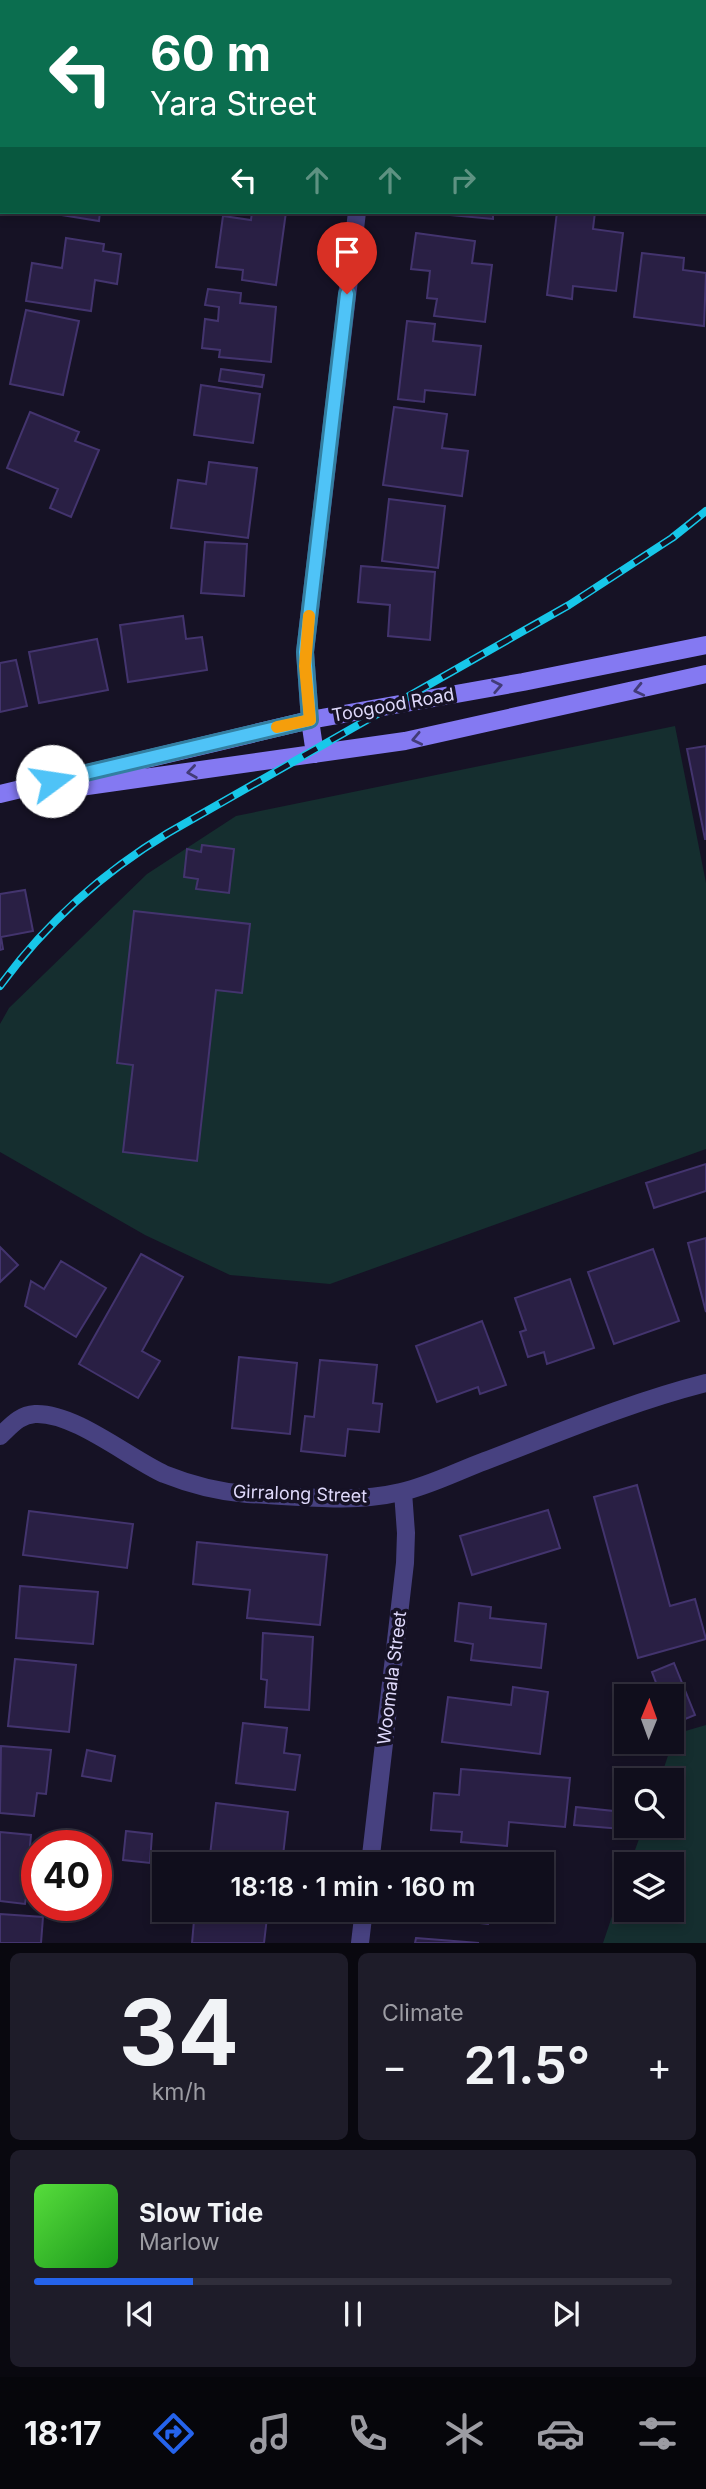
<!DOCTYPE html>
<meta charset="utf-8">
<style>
:root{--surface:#100e1c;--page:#1e1c29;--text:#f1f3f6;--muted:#9c9ca3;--line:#302e3b;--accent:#2563eb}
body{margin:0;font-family:Inter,sans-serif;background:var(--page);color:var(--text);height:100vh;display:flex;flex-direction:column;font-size:26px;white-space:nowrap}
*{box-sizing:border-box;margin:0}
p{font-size:23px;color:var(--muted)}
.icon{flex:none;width:38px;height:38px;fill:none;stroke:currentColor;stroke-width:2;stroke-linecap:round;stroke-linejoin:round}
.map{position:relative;height:1943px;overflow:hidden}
.details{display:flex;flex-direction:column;gap:10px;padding:10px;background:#09080f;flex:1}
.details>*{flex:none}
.hud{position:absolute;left:0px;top:0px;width:707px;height:214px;box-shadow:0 4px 10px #0003,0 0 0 2px var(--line);background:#0b6e4f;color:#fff;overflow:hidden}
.needle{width:46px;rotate:1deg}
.buttons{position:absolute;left:614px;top:1684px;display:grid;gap:14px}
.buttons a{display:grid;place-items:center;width:70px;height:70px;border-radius:0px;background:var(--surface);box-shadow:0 4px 10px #0003,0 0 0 2px var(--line);font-size:35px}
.speed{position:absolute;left:21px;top:1830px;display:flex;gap:14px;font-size:35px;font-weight:700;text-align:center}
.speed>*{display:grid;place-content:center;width:91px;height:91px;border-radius:50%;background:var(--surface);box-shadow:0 4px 10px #0003,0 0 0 2px var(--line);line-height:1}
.speed .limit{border:10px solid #d22;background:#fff;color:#111}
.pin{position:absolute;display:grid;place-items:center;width:60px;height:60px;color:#fff;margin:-72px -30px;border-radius:50% 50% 50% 0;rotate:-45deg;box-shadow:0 0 7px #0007}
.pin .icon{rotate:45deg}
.me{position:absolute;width:77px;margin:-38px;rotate:76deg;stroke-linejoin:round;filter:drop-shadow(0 0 5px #0008)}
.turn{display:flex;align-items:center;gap:24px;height:147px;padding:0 35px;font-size:32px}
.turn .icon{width:91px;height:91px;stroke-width:2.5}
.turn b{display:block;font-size:49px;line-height:60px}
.lanes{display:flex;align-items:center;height:66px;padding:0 35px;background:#0003;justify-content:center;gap:35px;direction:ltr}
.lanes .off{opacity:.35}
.big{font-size:52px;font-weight:600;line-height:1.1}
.details .widget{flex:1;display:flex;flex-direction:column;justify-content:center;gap:10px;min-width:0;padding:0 24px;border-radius:10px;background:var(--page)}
.details .dial{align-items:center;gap:0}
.dial b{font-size:91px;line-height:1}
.song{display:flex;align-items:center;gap:21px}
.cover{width:84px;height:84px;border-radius:10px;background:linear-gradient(135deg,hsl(110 70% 55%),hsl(120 70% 35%))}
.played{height:7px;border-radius:4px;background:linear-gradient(90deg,var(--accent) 25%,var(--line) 25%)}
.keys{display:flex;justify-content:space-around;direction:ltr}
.heat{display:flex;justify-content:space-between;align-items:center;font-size:38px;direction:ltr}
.details .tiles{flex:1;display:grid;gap:10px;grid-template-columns:1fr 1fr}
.widget:last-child{grid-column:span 2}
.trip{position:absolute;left:152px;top:1852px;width:402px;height:70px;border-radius:0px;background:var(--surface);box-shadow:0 4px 10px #0003,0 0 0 2px var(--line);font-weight:600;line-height:70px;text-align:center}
.tabs{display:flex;height:112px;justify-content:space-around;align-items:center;background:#06060b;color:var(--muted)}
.tabs .icon{width:49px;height:49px}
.tabs .selected{color:var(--accent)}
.tabs b{font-size:32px;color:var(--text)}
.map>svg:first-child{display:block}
.green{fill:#152e2f}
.building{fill:#291f44;stroke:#43346e;stroke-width:2}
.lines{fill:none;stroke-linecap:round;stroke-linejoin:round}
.street{stroke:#474180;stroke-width:18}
.secondary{stroke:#8479f2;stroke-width:18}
.rail-casing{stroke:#17c7e9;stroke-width:8}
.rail{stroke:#161225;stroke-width:5;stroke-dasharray:16;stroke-linecap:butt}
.oneway{stroke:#423b77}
.route-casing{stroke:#337fa1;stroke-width:18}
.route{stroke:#4fc3f7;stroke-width:12}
.slow{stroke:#f59e0b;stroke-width:12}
.labels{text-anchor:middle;stroke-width:7;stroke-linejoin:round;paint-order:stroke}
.street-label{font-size:18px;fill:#dfd9fb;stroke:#161225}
</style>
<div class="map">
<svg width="706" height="1943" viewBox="0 0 706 1943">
<rect width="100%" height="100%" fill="#161225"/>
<path class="green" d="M675,726L706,883V1149L330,1284L230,1275L145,1235L0,1152V1024L9,1008L147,874L236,816Z
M706,1725V1943H603L626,1875V1909H672V1864H630L644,1825H672V1780H660L675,1734Z"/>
<path class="building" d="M43,212H100L99,221Z
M252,212H286L276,285L242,280L243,270L216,267L223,216L251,220Z
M417,212H493V219Z
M557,212H595L593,229L623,233L616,291L573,286L572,299L547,295Z
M416,233L475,241L472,263L492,265L485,322L434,316L437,299L427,298L430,271L411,269Z
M66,238L104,244L103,251L121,254L117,284L95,280L91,311L26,301L32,263L62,268Z
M642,253L684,258L683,270L706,273L704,326L634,317Z
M208,289L241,293L240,303L276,307L271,362L219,357L220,350L202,348L205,319L218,321L219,307L205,305Z
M26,310L79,321L63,395L10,384Z
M407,321L435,324L433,341L481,346L475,395L425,390L424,402L398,399Z
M221,369L264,375L262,387L219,381Z
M201,385L260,394L253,443L194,435Z
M394,407L447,414L442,448L468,451L462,496L383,485Z
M30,412L79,432L75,441L99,450L71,517L50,508L58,489L7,468Z
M209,462L257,468L248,538L171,528L178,480L206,484Z
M389,499L445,506L438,568L382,561Z
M205,542L247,544L244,596L201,593Z
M361,566L435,572L430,640L388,636L390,605L358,602Z
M183,616L186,639L202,637L207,670L128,682L120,625Z
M97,639L108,690L39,703L29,652Z
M16,660L27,706L0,712V663Z
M706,746V839H705L687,749Z
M202,845L234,849L229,893L196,889L198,879L184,877L187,849L201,852Z
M25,890L33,931L1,937L3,949L0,950V894Z
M134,911L250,924L242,993L216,990L197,1161L123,1152L133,1065L117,1063Z
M706,1164V1191L654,1208L646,1183Z
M706,1238V1312L688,1243Z
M0,1247L18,1265L0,1282Z
M653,1249L679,1321L614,1344L588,1272Z
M141,1254L183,1277L142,1351L160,1361L138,1398L79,1364Z
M61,1261L106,1288L76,1337L25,1306L31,1281L44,1289Z
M570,1279L594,1348L547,1364L544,1352L528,1357L520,1332L526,1330L515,1298Z
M482,1321L506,1385L480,1394L478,1387L437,1402L416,1346Z
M239,1357L297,1363L290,1434L232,1428Z
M320,1360L377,1365L373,1403L382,1404L379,1432L348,1429L345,1456L301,1451L305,1416L314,1417Z
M637,1485L670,1606L695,1599L706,1639L638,1658L594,1497Z
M548,1510L560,1548L472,1575L460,1536Z
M29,1511L133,1524L127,1568L23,1555Z
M197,1542L327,1555L320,1625L247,1618L250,1590L193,1584Z
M20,1586L98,1592L93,1644L16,1638Z
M459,1603L491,1607L490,1618L546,1624L541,1668L471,1660L473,1644L455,1641Z
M263,1633L313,1637L309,1710L265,1707L267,1680L261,1679Z
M15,1659L76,1665L69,1732L8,1726Z
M674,1663L695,1715L673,1724L672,1696H661L652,1672Z
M513,1687L548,1692L540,1754L442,1742L448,1697L511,1705Z
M243,1723L287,1728L284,1753L300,1755L295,1790L236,1783Z
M1,1746L51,1750L46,1794L37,1793L34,1816L0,1813Z
M87,1750L115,1756L111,1781L82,1776Z
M461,1769L570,1778L565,1827L509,1822L507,1846L461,1842L462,1832L431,1830L434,1793L459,1795Z
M216,1803L288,1812L282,1864H209Z
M576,1807L623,1812L622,1829L574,1825Z
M126,1831L152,1834L150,1863L123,1860Z
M0,1832L31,1835L30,1846L37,1847V1892L27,1891L25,1904L0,1901Z
M441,1851L496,1857L495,1864H440Z
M195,1909H268L264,1943H192Z
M435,1909H490L488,1924L434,1918Z
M0,1914L43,1917L41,1943H0Z
M416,1938L479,1943H415Z"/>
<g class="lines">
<path class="street" d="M60,0L68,2
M42,2V0
M382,2V0
M0,168L2,161
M310,720L305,652L357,212
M0,1436C11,1426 19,1415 35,1414C74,1412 129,1458 164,1474C189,1484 220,1492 247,1494C298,1496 350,1504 401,1492C429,1486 458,1471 485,1461C558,1433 631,1402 706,1383
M370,1864L405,1563L406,1533L403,1492
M360,1943L364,1909"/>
<path class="secondary" d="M310,720L315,754
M59,790L405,741L706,674
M0,794L310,720L523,682L706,645"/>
<g class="rail-casing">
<path id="rail" d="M0,986C46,923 102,873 168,833L569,605L672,538L706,511"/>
</g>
<use href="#rail" class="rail"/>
</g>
<defs><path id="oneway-chevron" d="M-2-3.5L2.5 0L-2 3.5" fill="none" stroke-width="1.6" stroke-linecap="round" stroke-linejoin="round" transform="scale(1.75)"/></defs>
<g class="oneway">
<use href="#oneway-chevron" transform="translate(497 686) rotate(-11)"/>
<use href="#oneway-chevron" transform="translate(639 690) rotate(167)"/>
<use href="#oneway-chevron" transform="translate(417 739) rotate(168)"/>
<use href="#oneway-chevron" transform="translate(192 772) rotate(172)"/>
</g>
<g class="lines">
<g class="route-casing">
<path id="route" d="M52,781L310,720L305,652L347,294"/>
</g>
<use href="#route" class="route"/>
<path class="slow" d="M277,727L310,720L305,666L309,616"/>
</g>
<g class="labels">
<g class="street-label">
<text transform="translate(393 705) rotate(-10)" y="6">Toogood Road</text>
<text transform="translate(300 1494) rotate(2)" y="6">Girralong Street</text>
<text transform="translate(392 1678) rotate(-83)" y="6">Woomala Street</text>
</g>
</g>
</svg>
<div class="buttons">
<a><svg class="needle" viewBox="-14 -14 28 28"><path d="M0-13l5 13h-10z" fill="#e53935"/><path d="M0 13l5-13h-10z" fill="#9c9ca3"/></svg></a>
<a><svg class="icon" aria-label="search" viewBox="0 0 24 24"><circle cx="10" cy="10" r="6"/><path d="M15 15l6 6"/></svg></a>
<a><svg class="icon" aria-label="layers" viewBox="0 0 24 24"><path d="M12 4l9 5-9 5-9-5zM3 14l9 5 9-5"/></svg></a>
</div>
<div class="speed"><div class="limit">40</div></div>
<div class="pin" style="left:347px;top:294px;background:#d93025"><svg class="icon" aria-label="arrive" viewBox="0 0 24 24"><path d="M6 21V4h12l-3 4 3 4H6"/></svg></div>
<svg class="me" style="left:52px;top:781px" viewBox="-20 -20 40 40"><circle r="19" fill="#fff"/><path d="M0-13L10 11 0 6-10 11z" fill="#4fc3f7"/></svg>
<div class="trip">18:18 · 1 min · 160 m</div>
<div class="hud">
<div class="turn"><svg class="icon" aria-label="left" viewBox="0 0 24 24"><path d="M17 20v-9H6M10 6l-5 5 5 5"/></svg><div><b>60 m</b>Yara Street</div></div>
<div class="lanes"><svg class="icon" aria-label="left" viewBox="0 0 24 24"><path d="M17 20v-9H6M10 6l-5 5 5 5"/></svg><svg class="icon off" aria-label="ahead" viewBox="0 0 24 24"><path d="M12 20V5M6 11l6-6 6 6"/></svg><svg class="icon off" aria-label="ahead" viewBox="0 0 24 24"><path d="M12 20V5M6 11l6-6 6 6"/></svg><svg class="icon off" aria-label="right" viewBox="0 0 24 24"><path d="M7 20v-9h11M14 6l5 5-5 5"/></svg></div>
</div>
</div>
<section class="details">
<div class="tiles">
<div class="widget dial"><b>34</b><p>km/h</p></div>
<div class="widget"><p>Climate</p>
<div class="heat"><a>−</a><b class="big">21.5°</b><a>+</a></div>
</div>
<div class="widget">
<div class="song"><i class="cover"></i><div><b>Slow Tide</b><p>Marlow</p></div></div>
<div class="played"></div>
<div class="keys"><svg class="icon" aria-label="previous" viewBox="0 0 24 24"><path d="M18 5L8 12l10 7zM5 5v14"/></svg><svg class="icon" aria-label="pause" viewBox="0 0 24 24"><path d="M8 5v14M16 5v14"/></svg><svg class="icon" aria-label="next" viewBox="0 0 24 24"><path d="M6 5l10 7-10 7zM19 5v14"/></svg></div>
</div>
</div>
</section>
<nav class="tabs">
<b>18:17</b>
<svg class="icon selected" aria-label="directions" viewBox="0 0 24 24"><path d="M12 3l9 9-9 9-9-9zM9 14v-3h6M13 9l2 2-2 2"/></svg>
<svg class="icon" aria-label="music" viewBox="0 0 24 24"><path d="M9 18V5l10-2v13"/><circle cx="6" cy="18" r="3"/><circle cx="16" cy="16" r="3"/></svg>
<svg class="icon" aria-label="phone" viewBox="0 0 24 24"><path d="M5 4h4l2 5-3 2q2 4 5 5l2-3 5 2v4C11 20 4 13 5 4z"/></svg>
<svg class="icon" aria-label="climate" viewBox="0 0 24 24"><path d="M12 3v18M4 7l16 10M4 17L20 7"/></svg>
<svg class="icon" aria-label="car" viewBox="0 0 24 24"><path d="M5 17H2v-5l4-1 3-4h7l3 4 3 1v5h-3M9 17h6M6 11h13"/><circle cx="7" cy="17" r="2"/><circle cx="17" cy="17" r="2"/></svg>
<svg class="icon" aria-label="filters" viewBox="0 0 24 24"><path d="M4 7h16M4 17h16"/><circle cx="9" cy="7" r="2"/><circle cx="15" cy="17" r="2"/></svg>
</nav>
